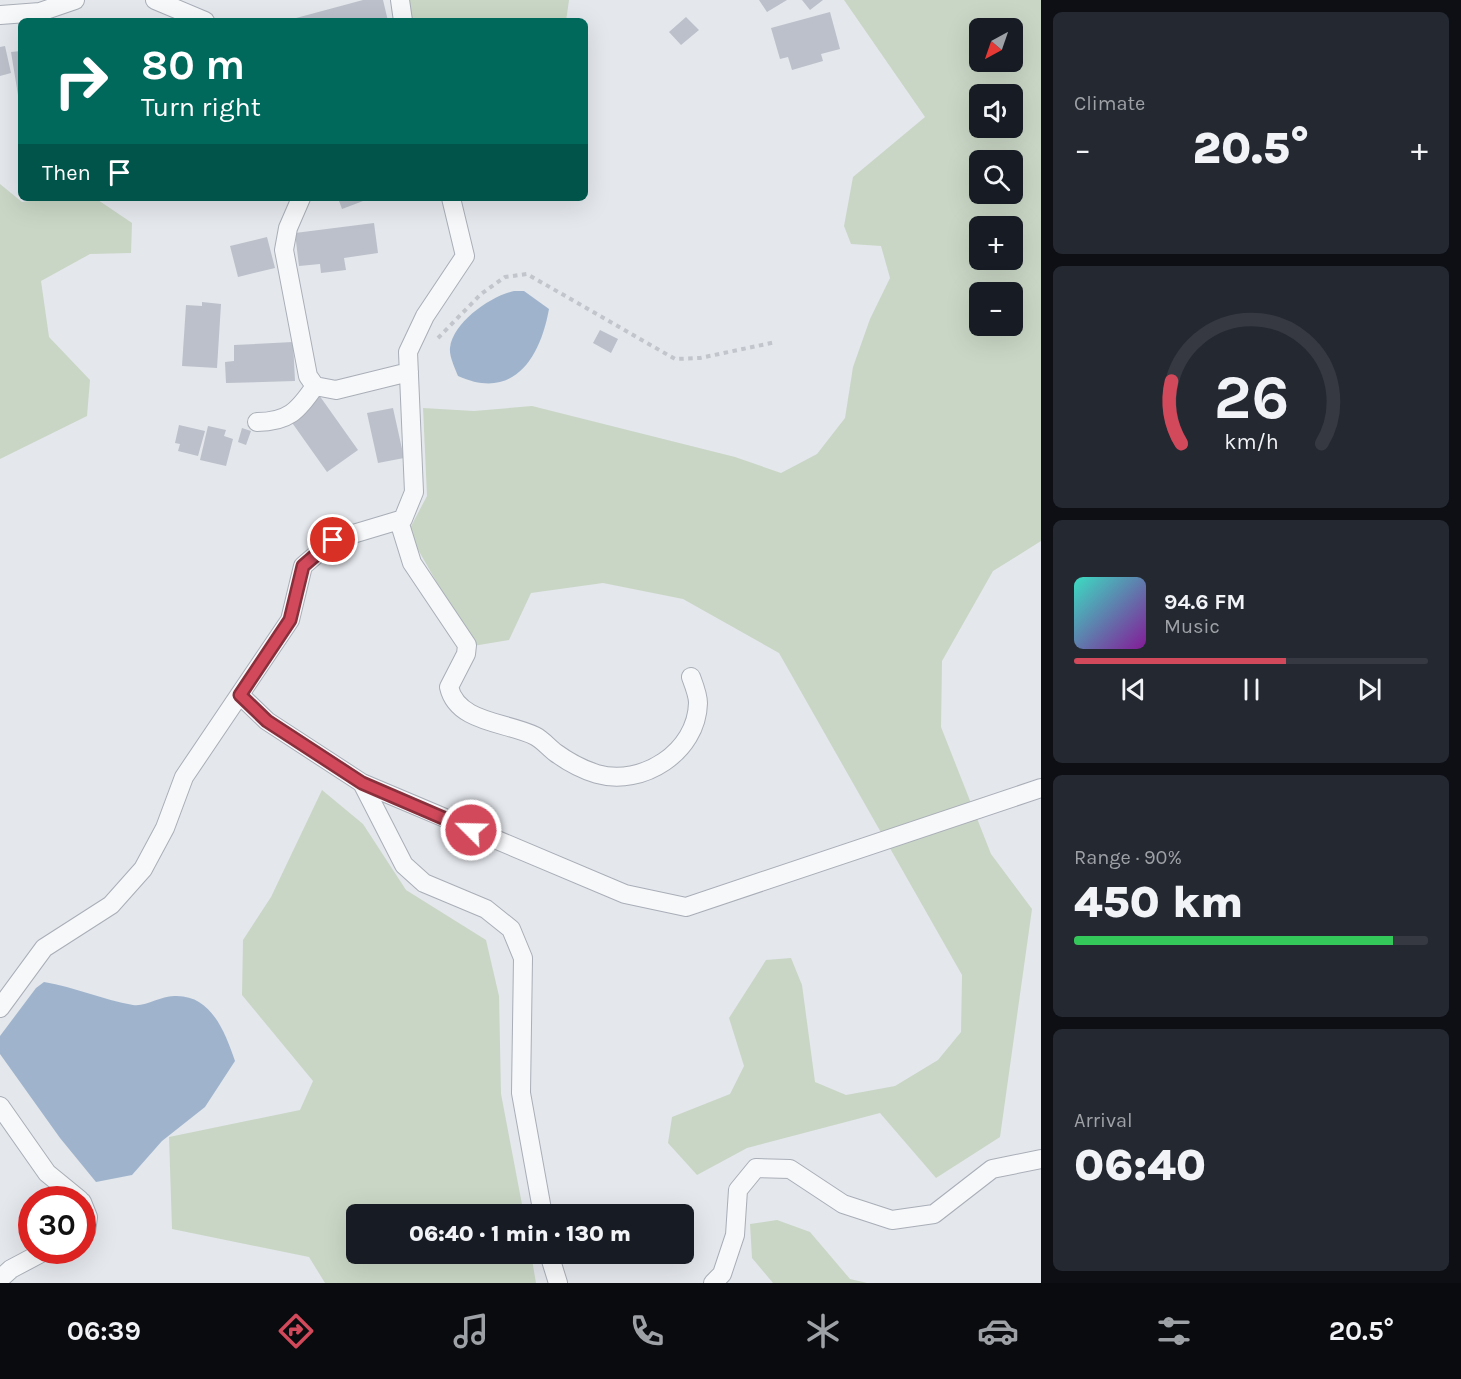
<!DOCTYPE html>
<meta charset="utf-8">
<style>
:root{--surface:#171b24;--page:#242831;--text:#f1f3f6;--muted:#9ea1a6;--line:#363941;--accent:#d1495b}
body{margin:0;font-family:Karla,sans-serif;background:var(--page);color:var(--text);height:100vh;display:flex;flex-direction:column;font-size:22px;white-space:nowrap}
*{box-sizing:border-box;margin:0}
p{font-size:20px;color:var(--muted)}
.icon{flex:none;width:33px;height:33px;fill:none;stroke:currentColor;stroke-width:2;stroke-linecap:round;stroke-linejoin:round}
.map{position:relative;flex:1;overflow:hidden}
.sheet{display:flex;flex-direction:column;gap:12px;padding:12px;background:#0d0f14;width:420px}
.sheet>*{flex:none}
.guide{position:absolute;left:18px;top:18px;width:570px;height:183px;border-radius:9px;box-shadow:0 6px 24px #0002;background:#00695c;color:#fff;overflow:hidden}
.needle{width:39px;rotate:220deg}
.buttons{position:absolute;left:969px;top:18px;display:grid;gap:12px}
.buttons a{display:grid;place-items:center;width:54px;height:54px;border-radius:9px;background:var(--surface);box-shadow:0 6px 24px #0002;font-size:30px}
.speed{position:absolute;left:18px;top:1186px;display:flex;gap:12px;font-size:30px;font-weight:700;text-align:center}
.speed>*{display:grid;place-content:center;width:78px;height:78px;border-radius:50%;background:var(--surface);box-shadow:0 6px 24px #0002;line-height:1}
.speed .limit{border:9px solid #d22;background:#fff;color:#111}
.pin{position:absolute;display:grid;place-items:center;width:51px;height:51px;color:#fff;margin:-26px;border:3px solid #fff;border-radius:50%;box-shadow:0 2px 6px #0007}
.me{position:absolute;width:66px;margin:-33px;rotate:293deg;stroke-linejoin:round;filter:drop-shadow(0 0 4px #0008)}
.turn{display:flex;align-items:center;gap:21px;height:126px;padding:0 24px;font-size:27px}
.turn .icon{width:78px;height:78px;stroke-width:2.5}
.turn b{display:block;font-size:42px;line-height:51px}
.then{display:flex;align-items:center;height:57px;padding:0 24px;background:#0003;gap:12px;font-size:22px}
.big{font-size:45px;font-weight:800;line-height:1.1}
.sheet .tile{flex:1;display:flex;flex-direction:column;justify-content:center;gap:9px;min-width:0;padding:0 21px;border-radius:9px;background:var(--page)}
.sheet .dial{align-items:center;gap:0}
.dial svg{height:156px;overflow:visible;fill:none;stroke:var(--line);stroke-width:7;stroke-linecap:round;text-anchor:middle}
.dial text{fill:var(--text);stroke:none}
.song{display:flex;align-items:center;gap:18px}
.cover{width:72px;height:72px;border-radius:9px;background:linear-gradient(135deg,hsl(170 70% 55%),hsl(290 70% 35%))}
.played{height:6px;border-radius:3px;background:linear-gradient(90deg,var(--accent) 60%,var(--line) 60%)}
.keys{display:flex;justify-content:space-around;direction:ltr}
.heat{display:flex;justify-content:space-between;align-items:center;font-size:33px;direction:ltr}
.charge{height:9px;border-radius:4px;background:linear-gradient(90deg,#34c759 90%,var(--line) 0)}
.trip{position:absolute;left:346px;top:1204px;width:348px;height:60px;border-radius:9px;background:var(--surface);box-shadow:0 6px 24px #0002;font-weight:800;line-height:60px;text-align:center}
.tab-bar{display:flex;height:96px;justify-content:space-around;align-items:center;background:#090b0e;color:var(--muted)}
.tab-bar .icon{width:42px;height:42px}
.tab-bar .selected{color:var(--accent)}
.tab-bar b{font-size:27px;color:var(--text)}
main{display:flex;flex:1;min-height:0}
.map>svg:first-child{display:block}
.green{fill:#c9d6c5;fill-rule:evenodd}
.water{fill:#9fb4cc}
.building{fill:#bbc0ca}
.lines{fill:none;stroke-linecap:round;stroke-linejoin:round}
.minor-casing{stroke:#a9aeb7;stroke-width:20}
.path{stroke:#c2c5cb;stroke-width:4;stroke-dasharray:4.5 4.5;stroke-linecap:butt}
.minor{stroke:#f7f8fa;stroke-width:18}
.route-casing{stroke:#882f3b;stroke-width:15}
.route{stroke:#d1495b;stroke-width:10}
</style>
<main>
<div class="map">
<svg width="1041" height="1283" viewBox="0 0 1041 1283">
<rect width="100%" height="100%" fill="#e4e7ec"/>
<path class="green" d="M405,0H569L566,21H409Z
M844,0H1041V541L993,571L942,661L941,727L991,854L1032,909L1000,1137L936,1178L880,1113L747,1148L697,1175L668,1143L672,1117L730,1094L744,1066L729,1018L766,960L791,958L802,985L815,1082L846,1095L895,1086L938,1060L961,1032L962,975L779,653L683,599L603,583L531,593L509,640L473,646L408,532L427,496L423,408L474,411L532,406L735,457L781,473L817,454L845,418L853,367L870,319L890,278L881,246L851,244L844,226L853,177L925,117ZM980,28H1012V62H980ZM980,94H1012V128H980ZM980,160H1012V194H980ZM980,226H1012V260H980ZM980,292H1012V326H980Z
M0,184L22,202L52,198H95L132,223L131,253L90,254L41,281L49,337L90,380L87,416L0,459Z
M322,790L363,824L406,890L486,940L499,996L501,1094L524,1215H357V1254H531L536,1283H325L309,1257L172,1229L169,1137L300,1110L313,1081L242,995L243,940L271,897Z
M777,1220L810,1232L850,1279L867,1283H773L752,1258L750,1224Z"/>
<path class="water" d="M514,291H524L549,309C540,359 513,401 458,376C455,368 449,356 450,348C453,322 491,296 514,291Z
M44,982C75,987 103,1000 133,1005C146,1007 160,996 174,996C211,994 225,1032 235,1061L205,1107L162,1141L132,1175L96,1182L60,1138L0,1054V1036L36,988Z"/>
<path class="building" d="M363,0H383L388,21H285Z
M759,0H787L767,12Z
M802,0H823L810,10Z
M830,12L840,49L821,54L823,61L792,70L788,57L780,59L771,28Z
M686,17L699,30L681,45L669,32Z
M5,46L11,73L0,76V47Z
M21,51V95H18L11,52Z
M338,198H371L342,209Z
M374,223L378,253L344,258L346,270L321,273L320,264L299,266L295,233Z
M267,237L275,268L238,277L230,246Z
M202,302L221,304L217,368L182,366L186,305L202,306Z
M600,330L618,339L611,353L593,343Z
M293,342L295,381L226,383L225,362L234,361V345Z
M319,395L358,450L327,472L288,417Z
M393,408L404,458L378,463L367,413Z
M179,425L205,431L198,456L178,451L180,444L175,443Z
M208,426L226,430L224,436L233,439L226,466L200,460Z
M242,428L251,431L246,445L238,442Z"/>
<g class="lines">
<g class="minor-casing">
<path id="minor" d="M155,0L205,21
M400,0L403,21
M0,15L40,12L75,0
M301,198L288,228L284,250L308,376L315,386L336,390L409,372
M257,422C288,422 298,411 315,386
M399,521L412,563L467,645L466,654L449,687C457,723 507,722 535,736C543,740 549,748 556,753C567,761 584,770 597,774C642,787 697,752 698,703C698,695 694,685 691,677
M240,695L267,721L362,783L404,865L424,883L486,909L511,929L523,958L521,1093L543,1215
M362,783L625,894L686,907L1041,788
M0,1008L44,948L111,905L143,869L165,828L184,777L290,620L303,566L333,540L403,519L414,492L408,352L425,316L465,256L451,198
M0,1106L47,1173L80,1200
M82,1202L88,1217L86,1231L82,1233
M549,1254L558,1283
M0,1279L11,1269L45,1251
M713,1283L722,1274L735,1235L738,1190L756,1168L790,1169L843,1204L892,1220L934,1214L992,1169L1041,1159"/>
</g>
<path class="path" d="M438,338L481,294L505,277L527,274L675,359L700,358L776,342"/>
<use href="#minor" class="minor"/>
</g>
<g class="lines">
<g class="route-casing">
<path id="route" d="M333,540L303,566L290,620L240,695L267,721L362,783L471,830"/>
</g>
<use href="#route" class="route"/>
</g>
</svg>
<div class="buttons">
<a><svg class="needle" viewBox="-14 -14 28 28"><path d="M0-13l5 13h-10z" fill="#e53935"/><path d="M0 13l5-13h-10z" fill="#9ea1a6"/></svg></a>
<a><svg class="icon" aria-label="sound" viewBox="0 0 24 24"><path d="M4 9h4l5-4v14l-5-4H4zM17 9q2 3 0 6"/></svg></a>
<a><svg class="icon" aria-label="search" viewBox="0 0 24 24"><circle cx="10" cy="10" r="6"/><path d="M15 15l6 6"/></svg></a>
<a>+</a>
<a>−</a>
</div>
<div class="speed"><div class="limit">30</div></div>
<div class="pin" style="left:333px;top:540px;background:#d93025"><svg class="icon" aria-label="arrive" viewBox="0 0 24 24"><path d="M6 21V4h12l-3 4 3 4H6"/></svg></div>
<svg class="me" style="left:471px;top:830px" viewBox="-20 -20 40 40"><circle r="17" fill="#d1495b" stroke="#fff" stroke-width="3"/><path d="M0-11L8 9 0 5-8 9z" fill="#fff"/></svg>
<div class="trip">06:40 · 1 min · 130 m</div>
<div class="guide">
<div class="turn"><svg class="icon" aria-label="right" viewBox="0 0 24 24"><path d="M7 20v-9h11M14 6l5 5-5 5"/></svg><div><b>80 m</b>Turn right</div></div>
<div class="then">Then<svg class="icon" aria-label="arrive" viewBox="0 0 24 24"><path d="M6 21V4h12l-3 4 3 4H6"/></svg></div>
</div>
</div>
<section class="sheet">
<div class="tile"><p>Climate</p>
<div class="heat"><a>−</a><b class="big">20.5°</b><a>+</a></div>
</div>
<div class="tile dial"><svg viewBox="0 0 100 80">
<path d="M14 69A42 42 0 1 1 86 69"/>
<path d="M14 69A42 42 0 0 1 9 37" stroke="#d1495b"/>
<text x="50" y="56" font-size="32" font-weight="700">26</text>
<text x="50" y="72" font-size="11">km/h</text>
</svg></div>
<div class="tile">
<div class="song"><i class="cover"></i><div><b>94.6 FM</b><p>Music</p></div></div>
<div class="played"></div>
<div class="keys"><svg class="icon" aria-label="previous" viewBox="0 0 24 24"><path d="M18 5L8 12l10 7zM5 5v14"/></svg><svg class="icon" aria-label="pause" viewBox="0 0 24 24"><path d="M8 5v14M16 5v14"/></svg><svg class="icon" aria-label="next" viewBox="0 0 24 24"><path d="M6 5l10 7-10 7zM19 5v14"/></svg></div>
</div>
<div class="tile"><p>Range · 90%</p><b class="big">450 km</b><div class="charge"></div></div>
<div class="tile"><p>Arrival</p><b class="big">06:40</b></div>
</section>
</main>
<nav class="tab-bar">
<b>06:39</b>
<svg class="icon selected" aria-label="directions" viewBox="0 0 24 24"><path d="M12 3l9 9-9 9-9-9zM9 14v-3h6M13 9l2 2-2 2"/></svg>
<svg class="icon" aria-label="music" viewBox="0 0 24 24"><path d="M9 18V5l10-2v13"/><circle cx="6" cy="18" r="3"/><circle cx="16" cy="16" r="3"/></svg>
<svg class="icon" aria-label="phone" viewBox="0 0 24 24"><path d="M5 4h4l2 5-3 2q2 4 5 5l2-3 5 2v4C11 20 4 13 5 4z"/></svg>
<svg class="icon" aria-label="climate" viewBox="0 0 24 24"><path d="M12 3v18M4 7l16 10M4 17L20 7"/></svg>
<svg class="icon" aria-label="car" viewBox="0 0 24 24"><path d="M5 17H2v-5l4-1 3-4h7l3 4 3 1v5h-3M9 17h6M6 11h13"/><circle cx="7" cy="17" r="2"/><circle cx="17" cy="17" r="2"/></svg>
<svg class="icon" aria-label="filters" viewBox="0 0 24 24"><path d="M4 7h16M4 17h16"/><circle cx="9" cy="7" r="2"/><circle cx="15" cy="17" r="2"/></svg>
<b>20.5°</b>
</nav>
